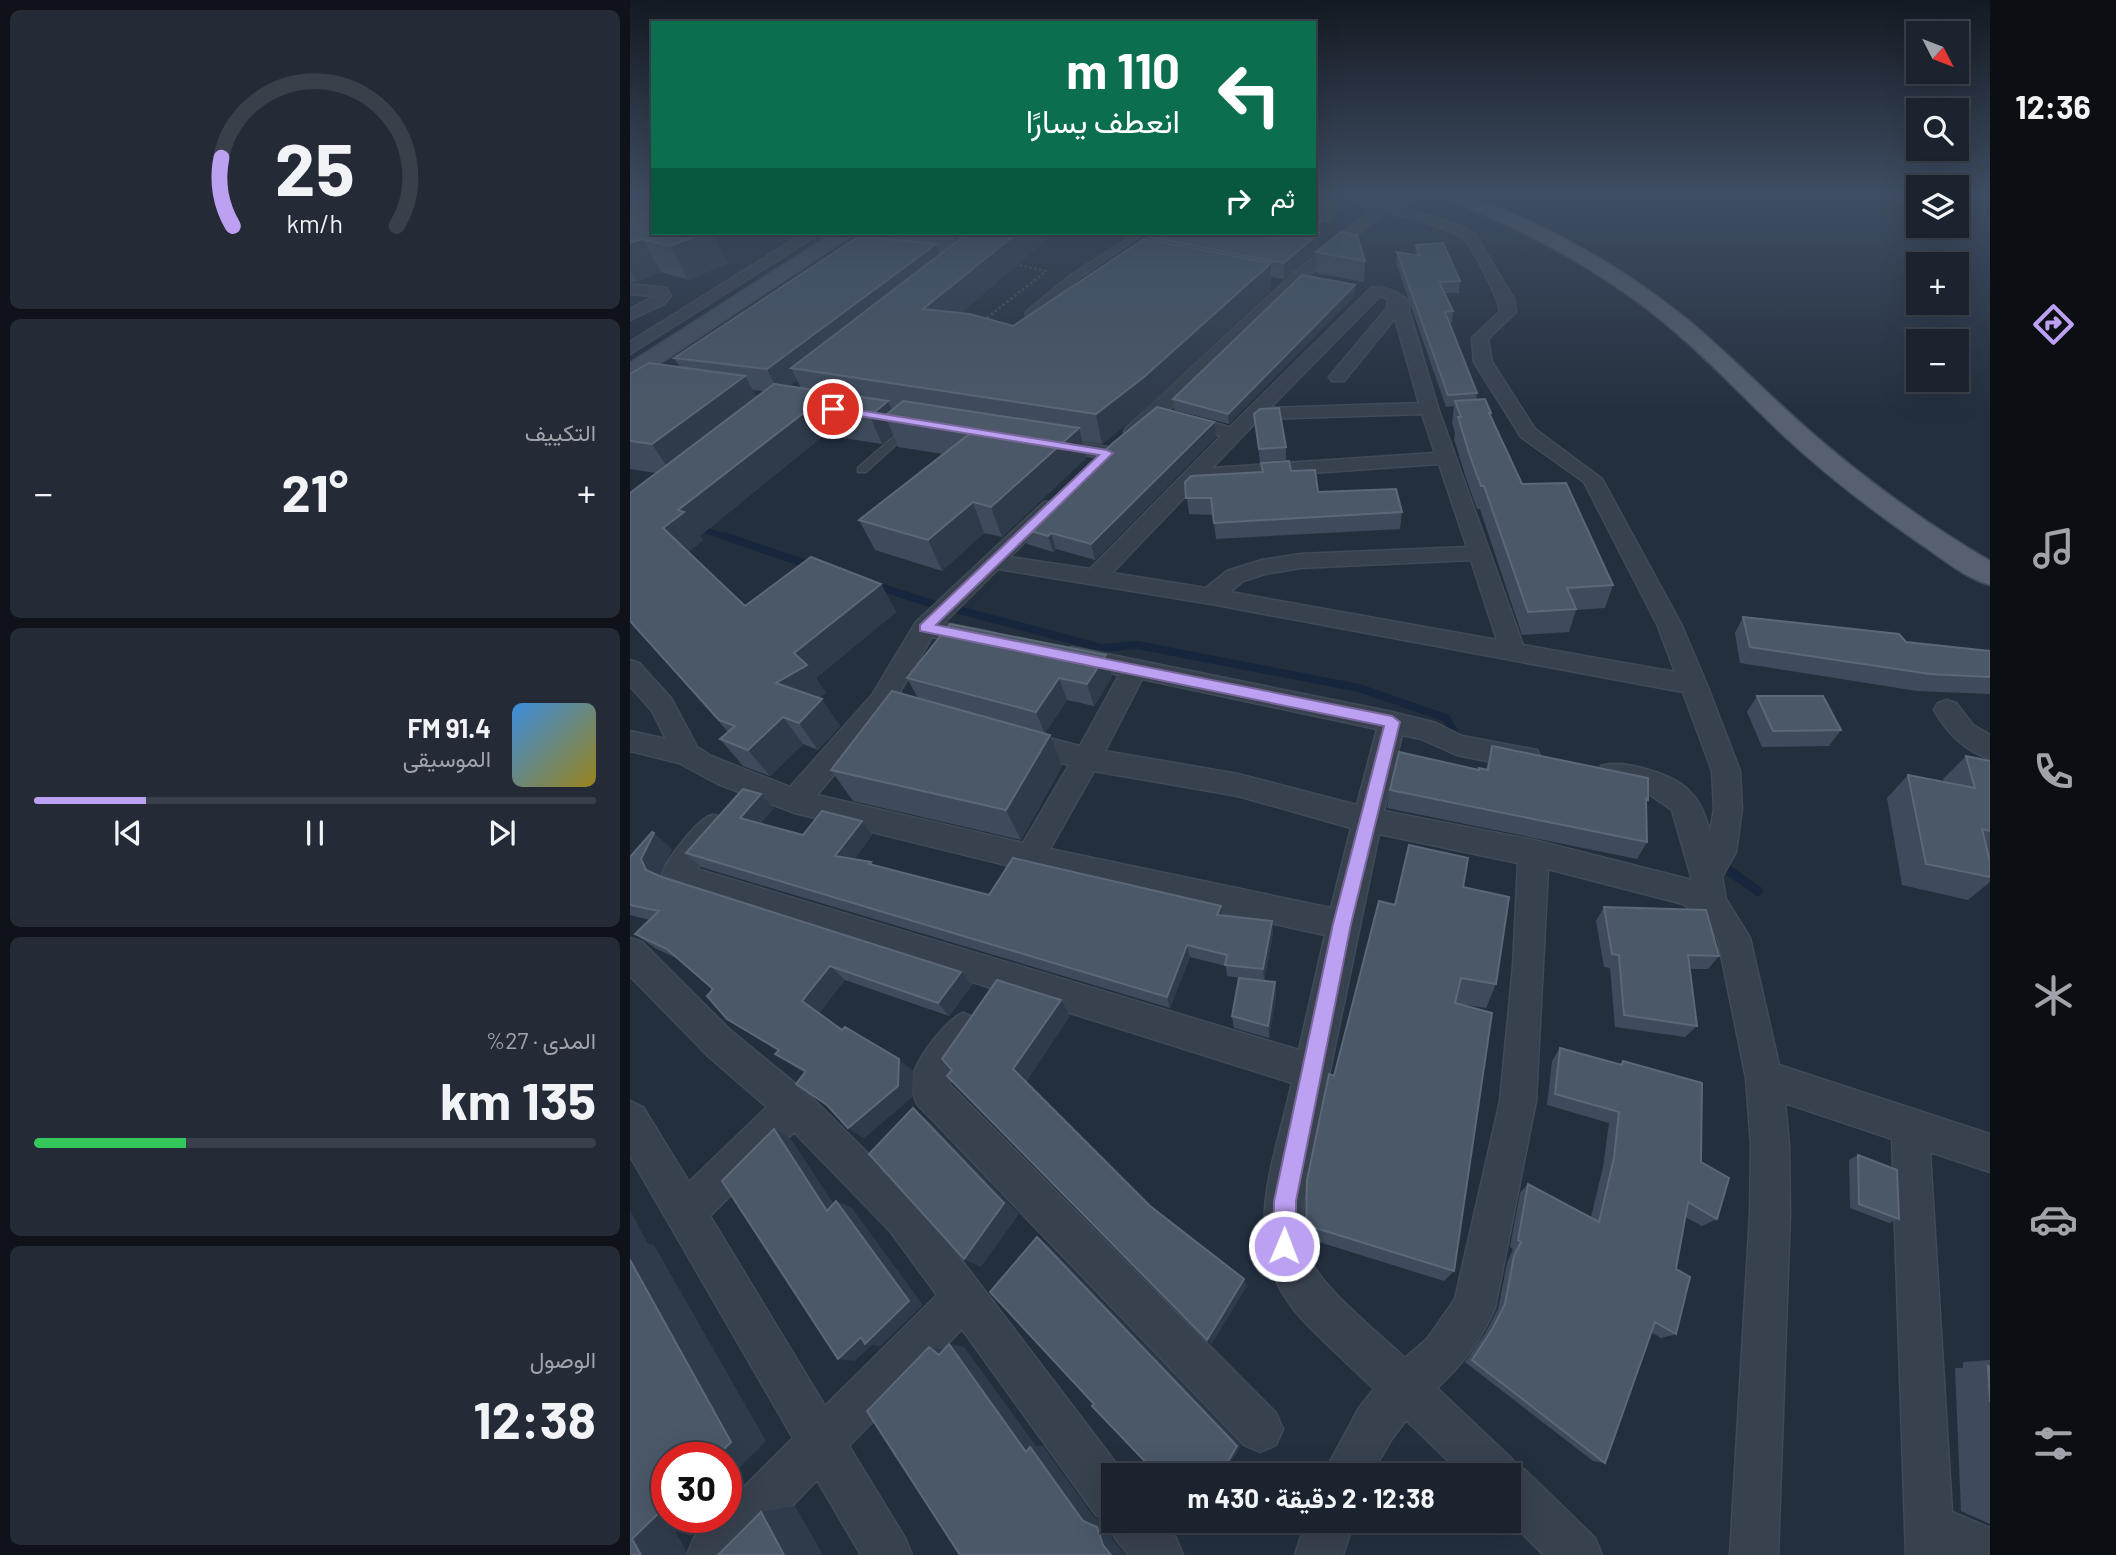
<!DOCTYPE html>
<html lang="ar">
<meta charset="utf-8">
<style>
:root{--surface:#1b232e;--page:#242b36;--text:#f1f3f6;--muted:#a0a4aa;--line:#39404a;--accent:#bca0f2}
body{margin:0;font-family:Barlow,Vazirmatn,sans-serif;background:var(--page);color:var(--text);direction:rtl;height:100vh;display:flex;flex-direction:column;font-size:26px;white-space:nowrap}
*{box-sizing:border-box;margin:0}
p{font-size:23px;color:var(--muted)}
.icon{flex:none;width:38px;height:38px;fill:none;stroke:currentColor;stroke-width:2;stroke-linecap:round;stroke-linejoin:round}
.map{position:relative;flex:1;overflow:hidden;direction:ltr}
.sheet{display:flex;flex-direction:column;gap:10px;padding:10px;background:#0f1319;width:630px}
.sheet>*{flex:none}
.guide{position:absolute;left:21px;top:21px;width:665px;height:214px;border-radius:0px;box-shadow:0 7px 28px #0002,0 0 0 2px var(--line);direction:rtl;background:#0b6e4f;color:#fff;overflow:hidden}
.needle{width:46px;rotate:132deg}
.controls{position:absolute;left:1276px;top:21px;display:grid;gap:14px}
.controls a{display:grid;place-items:center;width:63px;height:63px;border-radius:0px;background:var(--surface);box-shadow:0 7px 28px #0002,0 0 0 2px var(--line);font-size:35px}
.speed{position:absolute;left:21px;top:1442px;display:flex;gap:14px;font-size:35px;font-weight:700;text-align:center}
.speed>*{display:grid;place-content:center;width:91px;height:91px;border-radius:50%;background:var(--surface);box-shadow:0 7px 28px #0002,0 0 0 2px var(--line);line-height:1}
.speed .limit{border:10px solid #d22;background:#fff;color:#111}
.pin{position:absolute;display:grid;place-items:center;width:60px;height:60px;color:#fff;margin:-30px;border:4px solid #fff;border-radius:50%;box-shadow:0 2px 7px #0007}
.me{position:absolute;width:77px;margin:-38px;rotate:1deg;stroke-linejoin:round;filter:drop-shadow(0 0 5px #0008)}
.turn{display:flex;align-items:center;gap:24px;height:147px;padding:0 21px;font-size:32px}
.turn .icon{width:91px;height:91px;stroke-width:2.5}
.turn b{display:block;font-size:49px;line-height:60px}
.then{display:flex;align-items:center;height:66px;padding:0 21px;background:#0003;gap:14px;font-size:26px}
.big{font-size:52px;font-weight:700;line-height:1.1}
.sheet .tile{flex:1;display:flex;flex-direction:column;justify-content:center;gap:10px;min-width:0;padding:0 24px;border-radius:10px;background:var(--page)}
.sheet .dial{align-items:center;gap:0}
.dial svg{height:182px;overflow:visible;fill:none;stroke:var(--line);stroke-width:7;stroke-linecap:round;text-anchor:middle}
.dial text{fill:var(--text);stroke:none}
.song{display:flex;align-items:center;gap:21px}
.cover{width:84px;height:84px;border-radius:10px;background:linear-gradient(135deg,hsl(210 70% 55%),hsl(50 70% 35%))}
.played{height:7px;border-radius:4px;background:linear-gradient(90deg,var(--accent) 20%,var(--line) 20%)}
.keys{display:flex;justify-content:space-around;direction:ltr}
.heat{display:flex;justify-content:space-between;align-items:center;font-size:38px;direction:ltr}
.charge{height:10px;border-radius:5px;background:linear-gradient(90deg,#34c759 27%,var(--line) 0)}
.trip{position:absolute;left:471px;top:1463px;width:420px;height:70px;border-radius:0px;background:var(--surface);box-shadow:0 7px 28px #0002,0 0 0 2px var(--line);font-weight:700;line-height:70px;text-align:center;direction:rtl}
main{display:flex;flex:1;min-height:0}
.tabs{display:flex;flex-direction:column;width:126px;justify-content:space-around;align-items:center;background:#0b0e12;color:var(--muted)}
.tabs .icon{width:49px;height:49px}
.tabs .on{color:var(--accent)}
.tabs b{font-size:32px;color:var(--text)}
.map>svg:first-child{display:block}
.lines{fill:none;stroke-linecap:round;stroke-linejoin:round}
.stream-far2{stroke:#17263c;stroke-width:6}
.stream-far1{stroke:#17263c;stroke-width:8}
.stream{stroke:#17263c;stroke-width:10}
.lane-casing{stroke:#414a57;stroke-width:3}
.street-casing{stroke:#414a57;stroke-width:3}
.secondary-casing{stroke:#414a57;stroke-width:3}
.primary-casing{stroke:#414a57;stroke-width:3}
.path{stroke:#3f5557;stroke-width:2.5;stroke-dasharray:2.5 2.5;stroke-linecap:butt}
.lane{fill:#38414e;fill-rule:evenodd}
.street{fill:#38414e;fill-rule:evenodd}
.secondary{fill:#465061;fill-rule:evenodd}
.primary{fill:#56606e;fill-rule:evenodd}
.wall{fill:#3f4b5c;fill-rule:evenodd}
.shaded-wall{fill:#2f3b4b}
.building{fill:#4b5868;stroke:#5c6777;stroke-width:2}
.route{fill:#bca0f2;stroke:#7a689d;stroke-width:2}
</style>
<main>
<nav class="tabs">
<b>12:36</b>
<svg class="icon on" aria-label="directions" viewBox="0 0 24 24"><path d="M12 3l9 9-9 9-9-9zM9 14v-3h6M13 9l2 2-2 2"/></svg>
<svg class="icon" aria-label="music" viewBox="0 0 24 24"><path d="M9 18V5l10-2v13"/><circle cx="6" cy="18" r="3"/><circle cx="16" cy="16" r="3"/></svg>
<svg class="icon" aria-label="phone" viewBox="0 0 24 24"><path d="M5 4h4l2 5-3 2q2 4 5 5l2-3 5 2v4C11 20 4 13 5 4z"/></svg>
<svg class="icon" aria-label="climate" viewBox="0 0 24 24"><path d="M12 3v18M4 7l16 10M4 17L20 7"/></svg>
<svg class="icon" aria-label="car" viewBox="0 0 24 24"><path d="M5 17H2v-5l4-1 3-4h7l3 4 3 1v5h-3M9 17h6M6 11h13"/><circle cx="7" cy="17" r="2"/><circle cx="17" cy="17" r="2"/></svg>
<svg class="icon" aria-label="filters" viewBox="0 0 24 24"><path d="M4 7h16M4 17h16"/><circle cx="9" cy="7" r="2"/><circle cx="15" cy="17" r="2"/></svg>
</nav>
<div class="map">
<svg width="1360" height="1555" viewBox="0 0 1360 1555">
<rect width="100%" height="100%" fill="#242f3e"/>
<g class="lines">
<path class="stream-far2" d="M66,527L99,538"/>
<path class="stream-far1" d="M94,536L182,566
M243,585L303,604
M329,610L472,648L507,645L729,688L816,718L829,740"/>
<path class="stream" d="M1088,863L1128,891"/>
<g class="lane-casing">
<path id="lane" d="M507,233H514L447,279L402,316H396V312L441,275Z
M275,427L283,429L236,472H228V468Z"/>
</g>
<g class="street-casing">
<path id="street" d="M712,196H731L755,203L772,196H788L768,207L819,222L844,233L884,299L886,312L858,339L862,362L905,429L972,479L1051,624L1077,685L1110,771L1112,809L1106,852L1092,877L1096,899L1120,938L1149,1065L1360,1134V1172L1300,1152L1322,1512L1360,1528V1555H1276L1262,1139L1155,1103L1159,1145L1160,1214L1148,1555H1100L1120,1214L1121,1145L1116,1078L1088,940L1075,920L1053,904L918,869L906,1101L865,1308C852,1339 831,1366 807,1388L882,1459L886,1467L895,1470L965,1538L972,1555H914L878,1520V1475H833L776,1420L761,1440L741,1475H693L729,1408L744,1389C720,1365 694,1343 671,1318C606,1247 644,1164 662,1083L51,890L36,883L32,874C36,861 69,816 83,815C85,815 93,818 94,818L99,827L67,869L669,1050L695,935L400,871L165,813L88,784L49,763L0,751V731L36,739L22,711L0,686V660L9,663L41,698L67,747L81,756L160,787L242,695L286,622L414,502H428L431,506L380,557L460,569L591,436L542,424L540,420L542,416L549,414L600,427L741,288C753,286 771,292 780,303L779,310L808,408L893,645L1045,672L1027,624L954,482L891,437L844,362L842,338L870,311C868,298 843,247 834,239C822,228 774,217 757,212L751,215L673,280L532,417L510,436H496L494,432L496,428L663,274L744,208ZM750,296L758,300L757,308L699,377L702,381H714L765,318L789,403L640,408ZM792,414L805,453L582,468L629,419ZM809,464L837,547L670,554L632,560L597,571L576,588L482,573L570,481ZM841,560L867,640L600,592L613,581L635,574L670,568ZM368,569L581,604L1053,692L1082,771L1084,809L1080,832C1076,818 1071,802 1060,792C1045,774 993,759 971,766L967,774L971,782L1016,792L1042,810L1062,880L904,840L754,811L772,735L791,739L827,755L897,769L907,766L911,758L907,750L832,736L806,723L762,712L442,647L433,650L430,656L433,662L489,675L450,746L388,730L378,733L374,740L378,747L439,765L393,843L187,795L256,713L288,723L297,720L301,713L297,706L267,697L302,637L351,646L360,644L363,638L360,632L314,623ZM512,679L747,729L727,805L608,774L475,751ZM464,771L608,796L721,828L701,908L420,849ZM749,834L888,863L883,966L870,1101L825,1299L797,1339L775,1358C749,1333 686,1284 676,1251C669,1228 674,1201 678,1176Z
M174,233H190L0,354V342Z
M0,284L36,288L41,296L34,304L0,320V309L25,296L0,294Z
M418,437L477,447L487,453L477,459L411,447L408,443Z
M1317,700L1326,703L1343,725L1360,735V759C1335,751 1317,733 1304,710L1308,703Z
M0,938L12,942L101,1031L177,1093L288,1203L495,1475H483V1521H532L546,1538L553,1555H499L485,1538L479,1520L466,1515L332,1329L219,1446L275,1538L282,1555H231L187,1480L115,1555H57L64,1538L84,1517H96V1505L163,1438L0,1156V1101L13,1107L59,1182L137,1107L77,1055L0,976ZM164,1132L260,1231L307,1295L195,1406L80,1216Z
M333,1013L345,1018L350,1030L319,1084L646,1413L653,1429L646,1445L630,1452L614,1445L287,1104C283,1095 281,1087 283,1077C287,1058 316,1020 333,1013Z
M676,1521H724L713,1555H665Z"/>
</g>
<g class="secondary-casing">
<path id="secondary" d="M204,233H225L8,378L0,380V363Z"/>
</g>
<g class="primary-casing">
<path id="primary" d="M816,196C849,196 877,210 906,224C960,250 1011,282 1058,320C1106,360 1148,405 1196,445C1247,488 1302,527 1360,561V585C1335,578 1313,559 1292,545C1244,512 1197,476 1154,436C1117,401 1082,363 1043,330C976,273 900,232 819,200Z"/>
</g>
<path class="path" d="M78,236L142,233
M353,321L416,271L384,264"/>
<use href="#lane" class="lane"/>
<use href="#street" class="street"/>
<use href="#secondary" class="secondary"/>
<use href="#primary" class="primary"/>
</g>
<path class="wall" d="M0,196H23V233H127L83,234L98,263L58,280L31,272L7,282H0Z
M684,196L715,207L700,223L691,222L690,236L689,239V249L654,279L641,277V291L518,407L472,444L452,441L456,458L372,537L354,533L312,571L245,550L229,520L313,454L268,447L263,434L252,444L194,435L70,536L73,540L58,552L115,606L251,584L266,612L186,678L196,693L188,698L210,726L188,750L173,744L140,776L113,766L90,739L98,732L0,622V493L26,473L0,469V374L50,367L44,358L250,239L248,233H424L331,313L383,326L521,241L520,237L528,233H684ZM167,380L171,388L159,386ZM122,390L134,391L126,397Z
M786,245L830,281L829,293H814L823,311L822,323H819L847,393L846,400L861,413V418L892,484L983,585L975,608L946,610L939,632L892,635L850,509H847L836,478L824,439L825,433L822,423L824,406L816,407L766,263L767,252L785,255Z
M686,252L735,261L734,282L686,273Z
M725,295L599,424L544,410L543,399Z
M624,414L656,447V460L630,462Z
M584,422L586,437L465,560L426,549L423,552L397,544L392,528Z
M631,463L661,471L688,492L772,512L770,529L586,539L583,515L559,514L555,482L632,472Z
M1113,617L1276,642L1360,651V694L1287,691L1110,663L1105,633Z
M482,677L464,706L437,700L415,733L420,735L432,766L391,840L223,801L201,770L288,698L277,678Z
M1127,696L1211,730L1199,746L1132,747L1117,712Z
M862,746L1018,800L1016,804L1017,842L1007,859L757,808L760,790L849,770L856,769Z
M1336,756L1360,761V858H1359L1360,882L1338,900L1272,885L1257,798L1278,775L1314,782L1313,779Z
M144,808L130,824L173,835L232,821L242,835L224,859L241,862L243,865L359,895L642,921L643,933L634,981L597,976L596,966L560,957L540,1008L71,867L56,853Z
M42,849L30,875V876L331,972L342,985L319,1016L215,980L189,1013L212,1030L283,1071L282,1097L234,1138L218,1128L175,1073L145,1054L148,1051L97,1019L83,989L50,960L25,948L5,934L20,920L0,915V857Z
M833,887L866,984L856,1008L829,1004L824,1271L814,1281L676,1238V1225L704,1076L765,905Z
M974,907L1089,956L1078,969H1060L1067,1026L1055,1037L985,1027L980,968L974,967L966,921Z
M645,982L646,995L639,1038L604,1028L602,1016Z
M930,1048L989,1065L993,1061L1071,1162L1087,1219L1072,1226L1055,1217L1046,1269V1334L1031,1338L1021,1332L975,1463L963,1461L835,1362L856,1332L868,1309L877,1263L883,1249L880,1247L890,1193L898,1184L961,1217L973,1167L979,1123L917,1105L922,1061Z
M1228,1155L1269,1219L1259,1223L1220,1208L1219,1160Z
M1360,1360V1524L1331,1511L1325,1368H1333V1362Z"/>
<path class="shaded-wall" d="M712,196H716L715,207L700,223L701,208Z
M691,221L690,236L689,239V249L654,279V263L684,233V228Z
M74,233H83L98,263L58,280L40,246Z
M322,233H356L328,253Z
M387,233H424L303,337L293,309Z
M12,239L31,272L7,282L0,271V243Z
M306,244L313,266L161,368L167,380L149,393L137,369Z
M641,263V291L518,407L472,444L466,414Z
M725,285V295L599,424L598,414Z
M115,376L132,407L43,476L22,444Z
M258,401L265,418L255,416L263,434L252,444L240,416Z
M180,408L194,435L70,536L73,540L53,556L33,528L48,510Z
M584,422L586,437L465,560L461,544Z
M449,428L456,458L372,537L361,507Z
M343,502L354,533L312,571L298,540Z
M421,533L426,549L423,552L418,536Z
M251,584L266,612L186,678L196,693L166,710L146,683L164,653Z
M476,655L482,677L464,706L457,684Z
M429,678L437,700L415,734L406,712Z
M192,699L210,726L188,750L169,723Z
M153,717L173,744L140,776L118,750Z
M420,735L432,766L391,840L376,810Z
M131,794L144,808L123,832L110,818Z
M232,821L242,835L216,869L205,856Z
M24,833L42,849L30,875L35,885L16,870L11,859Z
M591,906L593,918L587,915Z
M642,921L643,933L634,981L633,969Z
M557,945L560,957L540,1008L537,997Z
M200,966L215,980L188,1014L172,1001Z
M331,972L342,985L319,1016L308,1003Z
M645,982L646,995L639,1038L638,1026Z
M431,1000L440,1016L395,1084L383,1069Z
M269,1059L283,1071L282,1097L234,1138L218,1128Z
M283,1108L301,1123L389,1214L351,1267L334,1259Z
M144,1129L161,1139L213,1218L197,1211Z
M206,1201L222,1208L293,1305L251,1346L242,1345L225,1361L208,1359Z
M0,1210L18,1244L24,1245L136,1441L96,1481V1458H85L0,1260Z
M407,1237L419,1246L611,1445L593,1475H590Z
M614,1279L617,1286L582,1344L577,1340Z
M319,1344L334,1347L406,1446H413L464,1517L477,1522L483,1540L496,1555H481L396,1452Z
M299,1347L315,1350L309,1355Z
M37,1505V1517H60L46,1532L56,1551L55,1555H11L2,1539Z
M165,1506L193,1555H154L131,1512Z"/>
<path class="building" d="M0,196H23V204H0Z
M684,196H712L701,208L684,206Z
M0,209L23,215V233H74L40,246L12,239L0,243Z
M684,218L691,221L684,228Z
M684,232L689,233L654,263L520,237L528,233H609L650,239V233Z
M711,232L727,235L735,261L686,252Z
M338,233H387L293,309L340,314L383,326L514,239L641,263L514,377L466,414L161,368Z
M229,236L306,244L137,369L44,358Z
M813,243L830,281L809,282L823,311L815,312L847,393L818,395L767,252L790,256L786,245Z
M672,275L725,285L598,414L543,399Z
M19,363L115,376L22,444L0,441V374Z
M144,384L258,401L240,416L180,408L48,510L54,512L33,528L115,606L181,557L251,584L164,653L177,665L146,683L192,699L169,723L153,717L118,750L90,739L105,726L89,720L0,621V493Z
M855,399L861,413H859L892,484L936,483L983,585L937,588L946,609L898,612L854,486H851L840,456L828,417H831L825,401Z
M273,401L449,428L361,507L343,502L298,540L229,520L343,431L255,416Z
M527,407L584,422L461,544L421,533L418,536L392,528L483,443Z
M649,408L656,447L629,449L624,414L630,409Z
M659,461L661,471L685,470L688,492L766,489L772,512L584,523L581,498H556L555,482L561,476L633,472L631,463Z
M1113,617L1269,634L1276,642L1360,651V677L1300,674L1120,647Z
M320,624L476,655L457,684L429,678L406,712L277,678Z
M262,691L420,735L376,810L201,770Z
M1127,696H1193L1211,730L1143,731Z
M862,746L1018,778V800L1016,799L1017,842L760,790L769,752L849,770V768L858,770Z
M1336,756L1360,761V831L1352,829L1360,862V877L1296,864L1278,775L1345,788Z
M113,789L131,794L110,818L173,835L192,811L232,821L205,856L241,862L239,864L359,895L383,858L591,906L587,915L642,921L633,969L595,965L597,955L557,945L537,997L56,853Z
M22,832L24,833L11,859L16,870L32,877L331,972L308,1003L200,966L172,1001L212,1030L215,1027L269,1059L268,1086L218,1128L197,1105L166,1084L176,1071L145,1054L149,1050L97,1019L77,996L83,989L37,949L5,934L29,911L0,905V857Z
M779,845L838,858L833,887L879,897L866,984L831,978L825,1003L862,1013L824,1271L676,1225L677,1180L699,1074L704,1076L749,901L765,905Z
M974,907L1076,910L1089,956L1058,955L1067,1026L994,1015L989,955L982,954Z
M609,978L645,982L638,1026L602,1016Z
M367,980L431,1000L383,1069L520,1206L614,1279L577,1340L317,1076L322,1070L312,1059Z
M930,1048L992,1065L993,1061L1072,1083L1071,1162L1099,1178L1087,1219L1058,1202L1046,1269L1060,1277L1046,1334L1025,1322L975,1463L842,1360L863,1328L875,1304L884,1256L891,1242L888,1240L898,1184L969,1222L984,1158L989,1112L925,1094Z
M283,1108L374,1203L334,1259L239,1154Z
M144,1129L197,1211L206,1201L279,1301L235,1344L231,1337L208,1359L92,1181Z
M1228,1155L1267,1170L1269,1219L1229,1204Z
M407,1237L607,1446L590,1475H528L462,1406L464,1404L360,1292Z
M0,1260L101,1442L85,1458H37V1505L2,1539L11,1555H0Z
M319,1344L396,1452L400,1447L453,1521L467,1527L473,1545L481,1555H330L237,1411L299,1347L309,1355Z
M1358,1366L1360,1367V1402Z
M131,1512L154,1555H88Z"/>
<linearGradient id="sky" x2="0" y2="1"><stop stop-color="#141a22"/><stop offset="0.47" stop-color="#3f4d63"/><stop offset="1" stop-color="#3f4d63" stop-opacity="0"/></linearGradient>
<rect width="1360" height="414" fill="url(#sky)"/>
<path class="route" d="M203,406L477,450L483,453L306,625L762,716L770,722L721,924L666,1201V1246L662,1254L654,1258L646,1254L643,1246L644,1201L703,924L754,726L290,631V625L469,455L199,411L197,409Z"/>
</svg>
<div class="controls">
<a><svg class="needle" viewBox="-14 -14 28 28"><path d="M0-13l5 13h-10z" fill="#e53935"/><path d="M0 13l5-13h-10z" fill="#a0a4aa"/></svg></a>
<a><svg class="icon" aria-label="search" viewBox="0 0 24 24"><circle cx="10" cy="10" r="6"/><path d="M15 15l6 6"/></svg></a>
<a><svg class="icon" aria-label="layers" viewBox="0 0 24 24"><path d="M12 4l9 5-9 5-9-5zM3 14l9 5 9-5"/></svg></a>
<a>+</a>
<a>−</a>
</div>
<div class="speed"><div class="limit">30</div></div>
<div class="pin" style="left:203px;top:409px;background:#d93025"><svg class="icon" aria-label="arrive" viewBox="0 0 24 24"><path d="M6 21V4h12l-3 4 3 4H6"/></svg></div>
<svg class="me" style="left:654px;top:1246px" viewBox="-20 -20 40 40"><circle r="17" fill="#bca0f2" stroke="#fff" stroke-width="3"/><path d="M0-11L8 9 0 5-8 9z" fill="#fff"/></svg>
<div class="trip">12:38 · 2 دقيقة · 430 m</div>
<div class="guide">
<div class="turn"><svg class="icon" aria-label="left" viewBox="0 0 24 24"><path d="M17 20v-9H6M10 6l-5 5 5 5"/></svg><div><b>110 m</b>انعطف يسارًا</div></div>
<div class="then">ثم<svg class="icon" aria-label="right" viewBox="0 0 24 24"><path d="M7 20v-9h11M14 6l5 5-5 5"/></svg></div>
</div>
</div>
<section class="sheet">
<div class="tile dial"><svg viewBox="0 0 100 80">
<path d="M14 69A42 42 0 1 1 86 69"/>
<path d="M14 69A42 42 0 0 1 9 39" stroke="#bca0f2"/>
<text x="50" y="56" font-size="32" font-weight="700">25</text>
<text x="50" y="72" font-size="11">km/h</text>
</svg></div>
<div class="tile"><p>التكييف</p>
<div class="heat"><a>−</a><b class="big">21°</b><a>+</a></div>
</div>
<div class="tile">
<div class="song"><i class="cover"></i><div><b>91.4 FM</b><p>الموسيقى</p></div></div>
<div class="played"></div>
<div class="keys"><svg class="icon" aria-label="previous" viewBox="0 0 24 24"><path d="M18 5L8 12l10 7zM5 5v14"/></svg><svg class="icon" aria-label="pause" viewBox="0 0 24 24"><path d="M8 5v14M16 5v14"/></svg><svg class="icon" aria-label="next" viewBox="0 0 24 24"><path d="M6 5l10 7-10 7zM19 5v14"/></svg></div>
</div>
<div class="tile"><p>المدى · 27%</p><b class="big">135 km</b><div class="charge"></div></div>
<div class="tile"><p>الوصول</p><b class="big">12:38</b></div>
</section>
</main>
